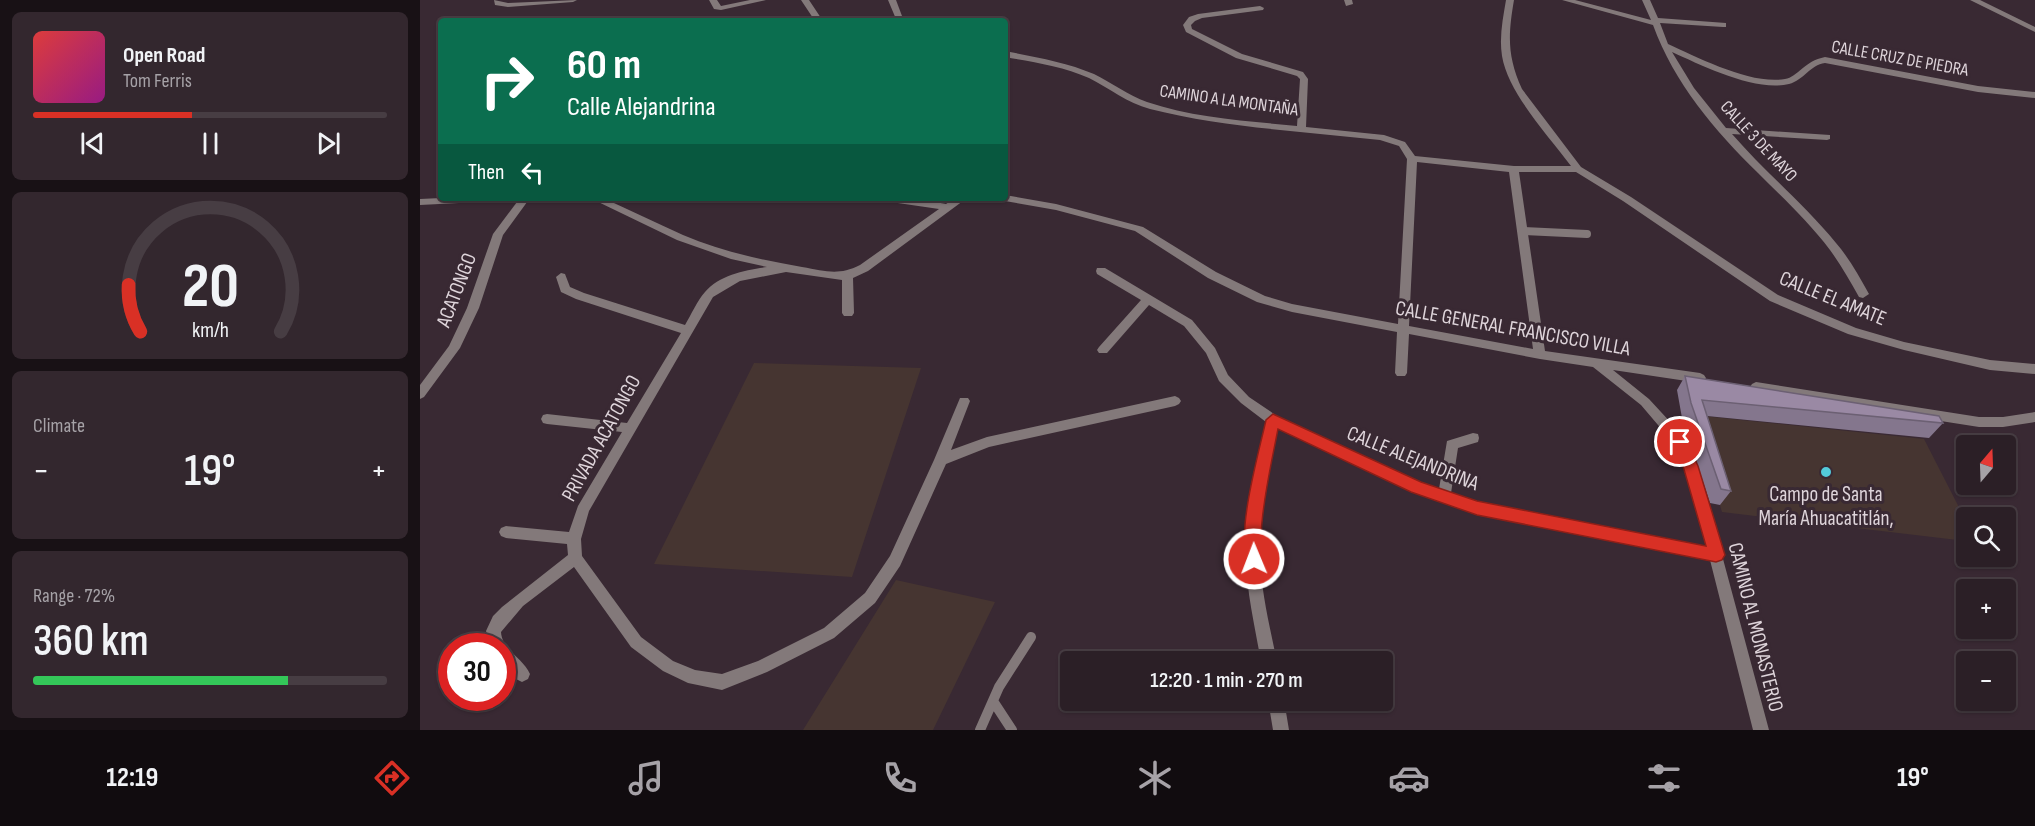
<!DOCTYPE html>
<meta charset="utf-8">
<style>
:root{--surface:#2b1f26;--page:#33272e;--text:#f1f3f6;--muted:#a6a2a7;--line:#473d43;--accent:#d93025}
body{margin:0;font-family:"Sofia Sans Condensed",sans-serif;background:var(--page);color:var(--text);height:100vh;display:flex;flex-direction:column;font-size:22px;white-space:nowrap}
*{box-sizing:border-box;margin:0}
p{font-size:20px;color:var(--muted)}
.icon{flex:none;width:33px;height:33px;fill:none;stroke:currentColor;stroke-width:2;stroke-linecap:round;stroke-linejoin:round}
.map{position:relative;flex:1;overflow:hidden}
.drawer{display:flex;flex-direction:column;gap:12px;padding:12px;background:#181115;width:420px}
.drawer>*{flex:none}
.hud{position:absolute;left:18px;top:18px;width:570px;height:183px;border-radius:6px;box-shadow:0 2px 4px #0004,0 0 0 2px var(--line);background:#0b6e4f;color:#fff;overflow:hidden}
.needle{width:39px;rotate:19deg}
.controls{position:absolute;left:1536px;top:435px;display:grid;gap:12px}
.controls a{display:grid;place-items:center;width:60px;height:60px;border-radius:6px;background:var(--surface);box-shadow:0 2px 4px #0004,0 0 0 2px var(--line);font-size:30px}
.speed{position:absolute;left:18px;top:633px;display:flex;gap:12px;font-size:30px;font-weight:700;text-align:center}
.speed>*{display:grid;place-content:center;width:78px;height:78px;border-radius:50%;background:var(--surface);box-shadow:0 2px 4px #0004,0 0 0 2px var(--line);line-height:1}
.speed .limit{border:9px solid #d22;background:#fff;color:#111}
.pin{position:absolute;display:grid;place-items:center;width:51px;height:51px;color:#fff;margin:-26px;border:3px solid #fff;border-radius:50%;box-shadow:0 2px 6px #0007}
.me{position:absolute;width:66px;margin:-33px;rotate:359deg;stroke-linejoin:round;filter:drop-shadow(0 0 4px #0008)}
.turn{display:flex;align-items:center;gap:21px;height:126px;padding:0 30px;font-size:27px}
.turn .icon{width:78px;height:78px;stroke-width:2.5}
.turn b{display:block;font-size:42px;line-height:51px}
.then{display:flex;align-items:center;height:57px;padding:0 30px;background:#0003;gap:12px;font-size:22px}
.big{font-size:45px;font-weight:600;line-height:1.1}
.drawer .card{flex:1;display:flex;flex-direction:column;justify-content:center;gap:9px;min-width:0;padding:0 21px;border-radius:9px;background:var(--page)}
.drawer .dial{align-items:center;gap:0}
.dial svg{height:156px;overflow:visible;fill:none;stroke:var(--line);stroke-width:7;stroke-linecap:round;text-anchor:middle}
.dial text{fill:var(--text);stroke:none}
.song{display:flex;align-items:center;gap:18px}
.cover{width:72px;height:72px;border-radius:9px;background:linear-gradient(135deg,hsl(0 70% 55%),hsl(310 70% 35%))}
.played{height:6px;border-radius:3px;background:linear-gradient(90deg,var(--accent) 45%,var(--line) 45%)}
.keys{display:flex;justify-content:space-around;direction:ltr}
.heat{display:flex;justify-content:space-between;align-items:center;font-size:33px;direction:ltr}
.charge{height:9px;border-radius:4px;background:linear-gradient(90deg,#34c759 72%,var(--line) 0)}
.trip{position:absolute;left:640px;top:651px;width:333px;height:60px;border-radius:6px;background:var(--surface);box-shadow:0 2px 4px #0004,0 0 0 2px var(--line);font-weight:600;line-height:60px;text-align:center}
.menu{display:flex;height:96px;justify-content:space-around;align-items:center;background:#110c0f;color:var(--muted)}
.menu .icon{width:42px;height:42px}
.menu .active{color:var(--accent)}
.menu b{font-size:27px;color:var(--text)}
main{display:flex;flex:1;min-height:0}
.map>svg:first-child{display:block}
.green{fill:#463531}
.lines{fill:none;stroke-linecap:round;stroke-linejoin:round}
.lane-far1{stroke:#83797a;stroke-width:8}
.lane{stroke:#83797a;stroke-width:10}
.street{fill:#83797a;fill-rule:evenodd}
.wall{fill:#84768d}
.building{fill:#9a89a4;stroke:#6c6073;stroke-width:1.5}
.route{fill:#d93025;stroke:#8d1f18;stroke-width:1.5}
.poi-dot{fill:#53cbdb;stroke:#392933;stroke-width:2}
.labels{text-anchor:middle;stroke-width:6;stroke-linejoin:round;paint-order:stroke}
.far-street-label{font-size:18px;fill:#ded4da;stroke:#392933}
.street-label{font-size:21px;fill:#ded4da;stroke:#392933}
.poi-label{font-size:21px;fill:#ded4da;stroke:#392933}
</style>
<main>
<section class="drawer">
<div class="card">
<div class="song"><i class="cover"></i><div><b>Open Road</b><p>Tom Ferris</p></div></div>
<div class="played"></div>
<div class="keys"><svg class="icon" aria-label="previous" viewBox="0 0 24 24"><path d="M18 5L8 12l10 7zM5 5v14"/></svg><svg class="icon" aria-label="pause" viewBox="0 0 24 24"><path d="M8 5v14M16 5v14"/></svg><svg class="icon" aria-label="next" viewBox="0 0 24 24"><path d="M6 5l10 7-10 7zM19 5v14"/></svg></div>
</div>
<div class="card dial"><svg viewBox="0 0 100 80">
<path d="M14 69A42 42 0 1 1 86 69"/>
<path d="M14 69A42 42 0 0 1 8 45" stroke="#d93025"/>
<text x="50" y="56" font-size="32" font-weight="700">20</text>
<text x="50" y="72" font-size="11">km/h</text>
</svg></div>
<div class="card"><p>Climate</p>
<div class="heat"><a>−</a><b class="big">19°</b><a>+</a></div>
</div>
<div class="card"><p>Range · 72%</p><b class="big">360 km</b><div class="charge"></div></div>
</section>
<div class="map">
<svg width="1615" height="730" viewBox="0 0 1615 730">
<rect width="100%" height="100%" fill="#392933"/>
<path class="green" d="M334,363L501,368L432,577L234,564Z
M1273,415L1504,439L1546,521V541L1302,512Z
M476,580L575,602L513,730H383Z"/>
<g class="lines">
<path class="lane-far1" d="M1103,231L1167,234"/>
<path class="lane" d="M573,701L592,730
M560,730L579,687L611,637"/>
<path class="street" d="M74,0L88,3L157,0L153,2L88,7L75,5Z
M289,0H297L301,6L330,0H346L301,10L294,9Z
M381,0H389L403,21H395Z
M468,0H476L482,16L492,21H481L476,19Z
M924,0H932L933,4L926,6Z
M1086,0H1094C1088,35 1087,56 1102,89L1161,167L1211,197L1358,295L1436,328L1484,342L1570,360L1615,364V374L1570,370L1484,350L1428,334L1350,301L1203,201L1156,172H1099L1125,351L1280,373L1284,375L1286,378L1284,381L1280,383L1193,370L1229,399L1265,438L1278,466L1349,730H1333L1290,560L1057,514L991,491L858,428C849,470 839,513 840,556C841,592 850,627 857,662H841C835,626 826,591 826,555C825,510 836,466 846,422L821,403L799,381L786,353L764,326L729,305L687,353H679L677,350L679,347L721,300L677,274L676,271L677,268H685L772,320L795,348L808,375L829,397L857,416L1000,483L1019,489L1027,441L1053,433L1058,434L1059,438L1058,442L1038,448L1031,493L1057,502L1287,547L1264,466L1255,445L1221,405L1173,367L1120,359L989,334L987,373L985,376H977L975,373L977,332L872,312L837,302L788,278L715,231L636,210L585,201L580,198H585V195L636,204L723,227L796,272L845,296L872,304L978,324L987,159L979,146L960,140C883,131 805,128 730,109C707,103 689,88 669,78C642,66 613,62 585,57V51C615,57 646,62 674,74C692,83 708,95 727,102C774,118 827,121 877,126L880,79L877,76L816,58L766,32L763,25L769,17L778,14L840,6L844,8L843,10L782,18L775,21L771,25L772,29L822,54L883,72L888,79L886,127L964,135L985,142L995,156L1094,166H1151C1128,135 1088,93 1082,56C1079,37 1083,18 1086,0ZM997,162L1089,172L1113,349L989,326Z
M1142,0H1155L1231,20L1222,0H1230L1238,18L1306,23V27H1303L1240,23L1248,44C1279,58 1331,85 1365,79C1378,77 1384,61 1405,57L1558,86L1615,92V98L1558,92L1405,63C1390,65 1384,80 1369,84C1335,92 1283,66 1252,52L1274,88L1306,128L1410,135V139L1407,140L1312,134C1345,172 1384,204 1416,243C1429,258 1439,276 1449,294L1443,298L1439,297C1430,281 1421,265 1410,250C1389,222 1363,198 1338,173C1295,131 1254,83 1233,25Z
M1550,0H1560L1615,27V32Z
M21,198H83L78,201L0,205V199Z
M100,198H110L83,235L59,308L40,348L4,397L0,399V385L29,346L47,308L73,234Z
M170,198H183C210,210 236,223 263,235C300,251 342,260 382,267C406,271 418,276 440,265L519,209L464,201L459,198H493L526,204L535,198H547L448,271L433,278L434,313L432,316H424L422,313V280L366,272L320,281L293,297L169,511L161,539L162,556L221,637L253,661L275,670L302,674L338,661L404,628L445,593L470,556L514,460L540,398H548L550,401L531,450L567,437L755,396L759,398L761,401L759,404L755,406L569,447L526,464L480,566L455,603L414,638L347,672L302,690L268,683L243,671L211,647L154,567L103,606L81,632C82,650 103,658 110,674L108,679L102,682L96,679L82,664V646H70L66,631L73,616L82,607L148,555L147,544L86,538L81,536L79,532L81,528L86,526L149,532L158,506L202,432L127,424L123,423L121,419L123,415L127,414L207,423L261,333L156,299L141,292L136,277L141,273L145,274L150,287L164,293L265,325C271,315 277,301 285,292C299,275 326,270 347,267L311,259L257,240Z
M1336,382L1559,417H1583L1615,412V422L1583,427H1559L1336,392L1332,390L1330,387L1332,384Z
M848,700H864L869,730H853Z"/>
</g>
<path class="wall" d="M1265,376L1523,423L1509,438L1287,416L1311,491L1300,505L1290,503L1262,418L1257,390Z"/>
<path class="building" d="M1265,376L1519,416L1523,423L1282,400L1311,491L1301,489L1271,403Z"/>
<path class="route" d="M853,414L1001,482L1057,501L1286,546L1263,466L1253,442L1260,436L1265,437L1278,466L1305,555L1302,560L1296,562L1057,515L991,492L858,429C852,460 845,490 842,522C840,535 845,552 840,564L834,566L828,564C815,535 839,452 846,420Z"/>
<circle class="poi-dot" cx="1406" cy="472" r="6"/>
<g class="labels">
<g class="far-street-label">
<text transform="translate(1480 58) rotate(10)" y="6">CALLE CRUZ DE PIEDRA</text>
<text transform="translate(809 100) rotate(8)" y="6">CAMINO A LA MONTAÑA</text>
<text transform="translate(1339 141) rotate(47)" y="6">CALLE 3 DE MAYO</text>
</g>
<g class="street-label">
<text transform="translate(36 290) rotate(-69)" y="7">ACATONGO</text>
<text transform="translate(1413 298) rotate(22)" y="7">CALLE EL AMATE</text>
<text transform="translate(1093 328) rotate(10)" y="7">CALLE GENERAL FRANCISCO VILLA</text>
<text transform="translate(181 438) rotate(-61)" y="7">PRIVADA ACATONGO</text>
<text transform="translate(993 458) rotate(22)" y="7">CALLE ALEJANDRINA</text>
<text transform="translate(1336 627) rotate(76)" y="7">CAMINO AL MONASTERIO</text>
</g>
<g class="poi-label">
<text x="1406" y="501">Campo de Santa<tspan x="1406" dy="24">María Ahuacatitlán,</tspan></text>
</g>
</g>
</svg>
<div class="controls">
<a><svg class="needle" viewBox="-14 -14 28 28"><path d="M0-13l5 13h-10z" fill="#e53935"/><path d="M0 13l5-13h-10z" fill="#a6a2a7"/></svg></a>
<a><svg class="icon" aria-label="search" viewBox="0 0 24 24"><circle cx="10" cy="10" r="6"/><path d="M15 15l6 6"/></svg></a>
<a>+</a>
<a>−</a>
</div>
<div class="speed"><div class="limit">30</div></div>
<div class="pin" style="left:1260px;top:442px;background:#d93025"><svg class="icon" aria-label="arrive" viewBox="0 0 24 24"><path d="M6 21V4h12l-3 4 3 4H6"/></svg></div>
<svg class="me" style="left:834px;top:559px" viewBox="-20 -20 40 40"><circle r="17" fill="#d93025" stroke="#fff" stroke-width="3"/><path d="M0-11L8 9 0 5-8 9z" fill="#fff"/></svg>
<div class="trip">12:20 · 1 min · 270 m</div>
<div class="hud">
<div class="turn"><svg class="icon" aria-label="right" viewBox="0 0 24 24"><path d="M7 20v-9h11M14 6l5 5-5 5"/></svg><div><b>60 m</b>Calle Alejandrina</div></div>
<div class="then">Then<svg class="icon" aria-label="left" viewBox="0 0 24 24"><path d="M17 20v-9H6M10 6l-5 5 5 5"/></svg></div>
</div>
</div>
</main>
<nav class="menu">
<b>12:19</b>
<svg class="icon active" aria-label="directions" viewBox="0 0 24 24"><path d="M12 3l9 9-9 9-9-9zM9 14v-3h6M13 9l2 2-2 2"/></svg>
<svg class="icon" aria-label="music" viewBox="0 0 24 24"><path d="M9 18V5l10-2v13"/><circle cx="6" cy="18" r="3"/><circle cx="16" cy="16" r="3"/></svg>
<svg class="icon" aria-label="phone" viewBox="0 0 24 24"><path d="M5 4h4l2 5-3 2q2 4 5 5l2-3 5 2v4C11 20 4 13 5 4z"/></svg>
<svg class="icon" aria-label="climate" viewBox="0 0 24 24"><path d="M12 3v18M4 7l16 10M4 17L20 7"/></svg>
<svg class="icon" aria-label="car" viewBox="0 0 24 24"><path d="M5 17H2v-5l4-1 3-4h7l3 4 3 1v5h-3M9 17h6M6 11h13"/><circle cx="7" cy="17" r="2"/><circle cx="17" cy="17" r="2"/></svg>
<svg class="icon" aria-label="filters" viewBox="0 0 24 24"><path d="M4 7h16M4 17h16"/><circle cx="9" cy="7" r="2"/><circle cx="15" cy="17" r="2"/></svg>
<b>19°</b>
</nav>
